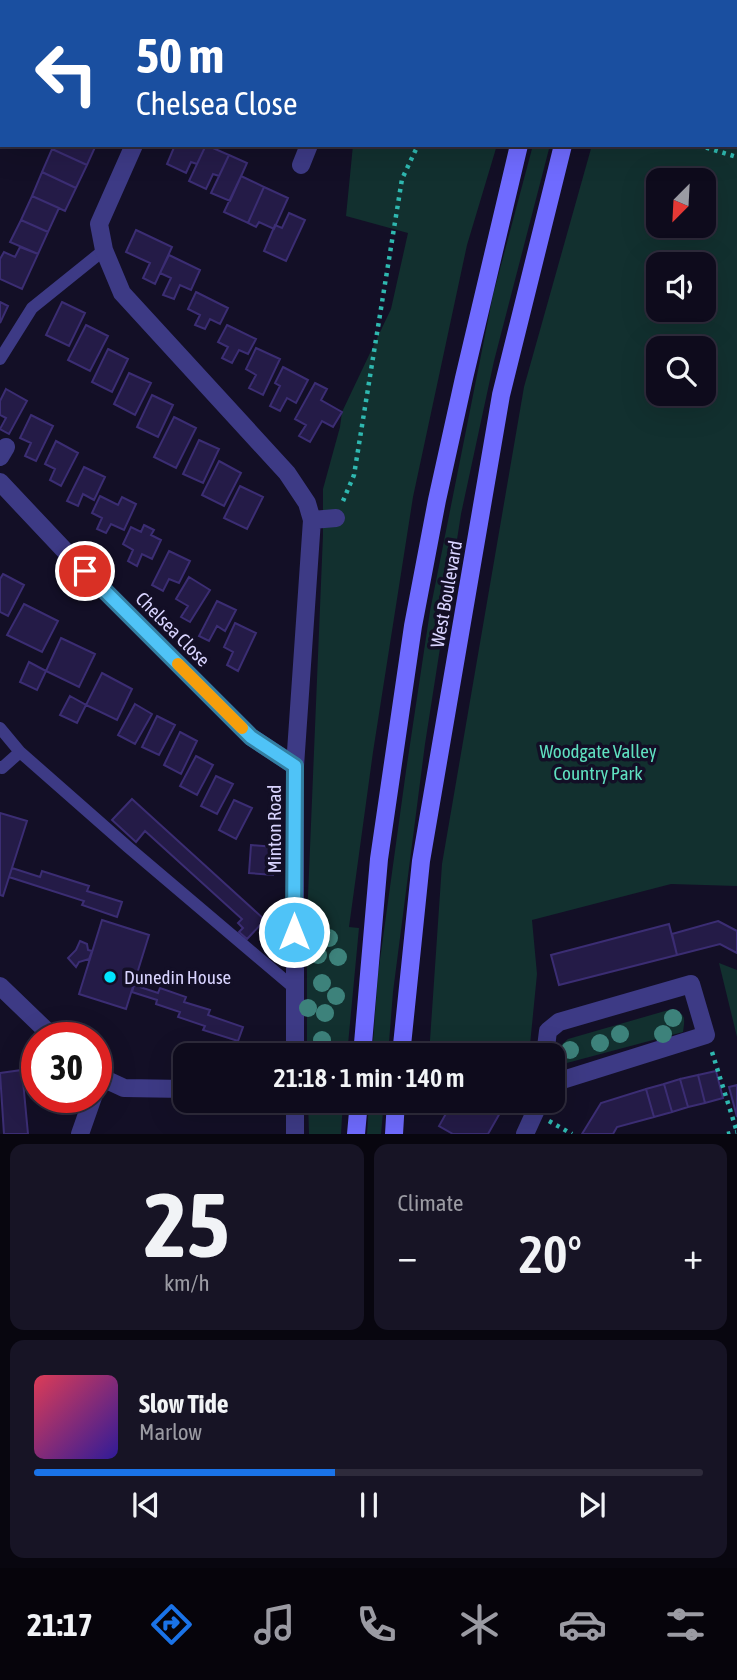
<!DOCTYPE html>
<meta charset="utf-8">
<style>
:root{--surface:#0e0b1c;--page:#171425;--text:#f1f3f6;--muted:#9b9ba3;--line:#2e2b3b;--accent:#1a73e8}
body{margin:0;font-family:"Asap Condensed",sans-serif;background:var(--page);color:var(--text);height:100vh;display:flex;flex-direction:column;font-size:26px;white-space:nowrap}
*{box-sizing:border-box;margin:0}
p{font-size:23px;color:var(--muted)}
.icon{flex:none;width:38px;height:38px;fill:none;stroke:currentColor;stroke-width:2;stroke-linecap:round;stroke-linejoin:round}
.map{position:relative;height:1134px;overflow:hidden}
.side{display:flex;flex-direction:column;gap:10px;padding:10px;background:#08060f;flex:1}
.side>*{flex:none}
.top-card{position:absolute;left:0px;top:0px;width:738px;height:147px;box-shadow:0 7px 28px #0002,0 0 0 2px var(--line);background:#1a4fa0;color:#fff;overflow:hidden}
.needle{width:46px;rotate:204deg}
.controls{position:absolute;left:646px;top:168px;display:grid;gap:14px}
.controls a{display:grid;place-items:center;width:70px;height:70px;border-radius:14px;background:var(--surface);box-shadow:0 7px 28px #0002,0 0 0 2px var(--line);font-size:35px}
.speed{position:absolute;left:21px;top:1022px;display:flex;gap:14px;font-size:35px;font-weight:700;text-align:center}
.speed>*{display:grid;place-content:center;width:91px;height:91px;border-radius:50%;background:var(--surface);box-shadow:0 7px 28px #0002,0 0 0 2px var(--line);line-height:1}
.speed .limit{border:10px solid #d22;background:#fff;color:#111}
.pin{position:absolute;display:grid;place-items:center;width:60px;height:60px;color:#fff;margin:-30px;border:4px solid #fff;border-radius:50%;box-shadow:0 2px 7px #0007}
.me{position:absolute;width:77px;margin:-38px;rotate:0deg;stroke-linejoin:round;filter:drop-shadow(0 0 5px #0008)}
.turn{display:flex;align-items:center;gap:24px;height:147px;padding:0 21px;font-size:32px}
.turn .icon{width:91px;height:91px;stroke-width:2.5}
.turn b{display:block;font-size:49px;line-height:60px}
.big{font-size:52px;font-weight:600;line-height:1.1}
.side .widget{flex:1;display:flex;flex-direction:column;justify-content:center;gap:10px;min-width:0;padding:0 24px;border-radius:14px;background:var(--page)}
.side .dial{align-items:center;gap:0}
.dial b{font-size:91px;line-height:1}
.song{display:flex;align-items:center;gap:21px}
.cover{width:84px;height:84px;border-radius:10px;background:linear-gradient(135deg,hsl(350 70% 55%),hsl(250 70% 35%))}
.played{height:7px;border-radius:4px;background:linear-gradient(90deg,var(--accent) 45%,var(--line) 45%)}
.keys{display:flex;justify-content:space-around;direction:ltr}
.heat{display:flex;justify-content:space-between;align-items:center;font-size:38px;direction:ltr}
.side .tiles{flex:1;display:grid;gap:10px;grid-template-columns:1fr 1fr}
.widget:last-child{grid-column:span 2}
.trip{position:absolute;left:173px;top:1043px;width:392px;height:70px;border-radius:14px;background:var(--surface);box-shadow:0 7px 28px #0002,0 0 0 2px var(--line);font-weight:600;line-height:70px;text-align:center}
.dock{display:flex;height:112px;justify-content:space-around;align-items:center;background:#06040b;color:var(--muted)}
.dock .icon{width:49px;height:49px}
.dock .selected{color:var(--accent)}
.dock b{font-size:32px;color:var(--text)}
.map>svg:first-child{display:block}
.green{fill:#12302f;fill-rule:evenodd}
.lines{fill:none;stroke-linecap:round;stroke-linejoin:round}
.stream{stroke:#0a1f44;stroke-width:7}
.building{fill:#241b47;stroke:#3b2d73;stroke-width:2}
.path{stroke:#2fb8b0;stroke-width:4.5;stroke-dasharray:3.5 5;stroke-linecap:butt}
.lane{stroke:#3d3a85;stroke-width:12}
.street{stroke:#3d3a85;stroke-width:18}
.secondary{stroke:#6f6bff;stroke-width:18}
.tree{fill:#3d827b}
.route-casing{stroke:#337fa1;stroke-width:18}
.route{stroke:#4fc3f7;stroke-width:12}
.slow{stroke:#f59e0b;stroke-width:12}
.poi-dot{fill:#00e5ff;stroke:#130f26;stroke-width:2.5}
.labels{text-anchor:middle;stroke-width:7;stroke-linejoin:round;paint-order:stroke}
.street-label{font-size:19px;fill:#d9d4ff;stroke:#130f26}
.park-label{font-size:19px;fill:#5fe0c0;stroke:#130f26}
.poi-label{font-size:19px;fill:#d9d4ff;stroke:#130f26;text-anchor:start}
</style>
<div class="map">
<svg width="737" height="1134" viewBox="0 0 737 1134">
<rect width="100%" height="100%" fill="#130f26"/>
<path class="green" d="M0,0H40V2H2V104L0,109Z
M383,0H540L539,2H384Z
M631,0H737V886L671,884L532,920L537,974L529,1055H429L442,864L524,387L592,145H737V2H631ZM704,180V226H658V180ZM658,264H704V310H658ZM658,348H704V394H658Z
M353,145H497L467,245L413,497L373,752L349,927L359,928L347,1055H307V920L323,535V489L340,427L342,412L391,309L408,233L346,216Z
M533,145H550L494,361L461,514L425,744L393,992L388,1055H372L378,974L406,771L430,611L493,295Z
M719,963L737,970V1037Z
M672,1009C686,1015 685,1017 683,1032L563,1064L557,1055L559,1047L568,1039Z
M308,1101H343L341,1134H309Z
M369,1101H384L381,1134H367Z"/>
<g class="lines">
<path class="stream" d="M450,0L453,2"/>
</g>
<path class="building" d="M91,0H131L136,2H92Z
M54,145H96L87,165L52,149Z
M175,145H206L197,164L191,162L186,173L167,164Z
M206,145L229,155L219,176L213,174L206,189L189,181Z
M52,149L87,165L76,188L42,172Z
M229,155L247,163L230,201L211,193Z
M42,172L76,188L65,211L32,196Z
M241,176L264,187L248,223L224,212Z
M264,187L288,198L274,229L259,222L256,227L248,223Z
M32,196L59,208L48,232L21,220Z
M289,213L305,220L286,261L264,251L275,225L282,228Z
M21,220L48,232L38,254L10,242Z
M136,230L172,247L155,284L143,278L150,263L126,252Z
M20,247L38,254L22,289L0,279V259L4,252L15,257Z
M169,255L200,270L191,290L180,285L174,299L163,295L171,278L160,273Z
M196,292L228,308L220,324L210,319L205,329L195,325L200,315L188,309Z
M0,302L8,306L0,323Z
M62,302L85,313L69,346L46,335Z
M86,325L108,336L90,371L68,360Z
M227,325L256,339L248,354L239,350L232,363L222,358L228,347L218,342Z
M256,348L280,359L263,395L249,388L256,375L246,369Z
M108,349L128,359L112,392L92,382Z
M283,367L308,380L296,403L287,398L280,411L270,406L280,386L275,383Z
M129,373L151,383L135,415L114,404Z
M315,383L327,389L321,400L342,412L333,427L322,421L310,442L299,436L306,425L295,419Z
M6,389L27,401L9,434L0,429L6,418L0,415V401Z
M152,395L173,405L158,437L137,427Z
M31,415L53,426L36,461L25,456L31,443L20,438Z
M174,417L196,428L176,468L154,457Z
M199,440L219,449L203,483L183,474Z
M56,441L78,453L61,486L50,480L55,469L45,464Z
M219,461L241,473L224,506L202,495Z
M84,467L105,477L94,500L83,494L78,506L67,501Z
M240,486L263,497L247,529L224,518Z
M100,496L118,505L122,497L136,504L124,530L111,524L106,533L97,529L102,518L92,513Z
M144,525L154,530L151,535L161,540L152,559L142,554L137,566L128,561L133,550L123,544L131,527L141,532Z
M169,551L190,561L179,583L169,579L163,591L152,585Z
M3,574L24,585L8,616L0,612V579Z
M189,577L210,590L190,622L181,617L188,606L176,599Z
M217,601L236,610L225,631L217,626L209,641L199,636Z
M24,604L58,621L42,652L7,635Z
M235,623L256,633L238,671L227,665L233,652L224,647Z
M61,638L95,654L79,687L46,671Z
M29,662L46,671L37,690L20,682Z
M102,673L132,689L117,720L86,705Z
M70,696L86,705L77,723L60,715Z
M135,704L152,714L135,744L118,735Z
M157,716L175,725L159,755L142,747Z
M180,732L197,741L181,774L164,765Z
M196,756L213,765L197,795L180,786Z
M216,776L233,784L217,814L201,806Z
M132,799L265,920L247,939L239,932L243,928L238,923L242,919L145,831L136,842L112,820Z
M234,800L252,808L236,839L219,830Z
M0,813L27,821L3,896L0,895Z
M251,845L275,847L273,875L249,873Z
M12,868L40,877L42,871L89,886L87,891L122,902L117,917L82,905L84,901L9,877Z
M102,920L149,935L126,1009L79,994Z
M718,921L737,931V953L720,944L677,955L672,934Z
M669,924L677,955L559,985L551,955Z
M80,941L87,944L88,950L92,951L89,959L79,962L76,967L68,958L76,950Z
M134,985L158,993L160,988L186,997L184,1002L210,1010L208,1015L243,1027L238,1041L203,1030L205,1026L178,1017L180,1012L156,1004L157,1000L132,992Z
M22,1070L28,1134H4L0,1073Z
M716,1071L723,1098L705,1103L698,1075Z
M698,1075L705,1103L688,1107L680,1079Z
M680,1079L688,1107L672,1112L664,1084Z
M664,1084L672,1112L654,1117L646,1089Z
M737,1085V1117L729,1087Z
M646,1089L654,1117L617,1127L613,1134H582L601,1103Z
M453,1101H494L504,1106L488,1134H453L439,1126Z"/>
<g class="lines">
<path class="path" d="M403,0L406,2
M464,0L474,2
M719,2L720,0
M698,145L737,157
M343,501L354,475L402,179L418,145
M712,1052L737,1132
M549,1121L572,1134
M727,1134L736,1132"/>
<path class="lane" d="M0,359L32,308L104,250
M0,728L20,752L128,847L293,987
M0,767L2,768L20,752"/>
<path class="street" d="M198,2V0
M134,145L99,224L104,250L122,293L287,473L307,503L312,520L295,766V1055
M301,165L309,145
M0,457L6,447
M0,482L67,553L251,737L295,766
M312,520L336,518
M0,986L54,1038
M545,1055L548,1031L559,1022L691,984L706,1035L553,1083
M96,1075L124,1088L186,1089
M295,1101V1134
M80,1134L93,1097
M525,1134L540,1101"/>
<path class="secondary" d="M558,2L559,0
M604,2V0
M362,1055L379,859L413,626L437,500L464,378L519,145
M401,1055L421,861L501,395L563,145
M356,1134L359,1101
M394,1134L396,1101"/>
</g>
<g class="tree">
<circle cx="329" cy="938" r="9"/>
<circle cx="318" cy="955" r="9"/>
<circle cx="338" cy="957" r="9"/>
<circle cx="322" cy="983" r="9"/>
<circle cx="336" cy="996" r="9"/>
<circle cx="308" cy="1008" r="9"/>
<circle cx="325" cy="1013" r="9"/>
<circle cx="673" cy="1018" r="9"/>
<circle cx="620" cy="1034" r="9"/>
<circle cx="663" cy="1034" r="9"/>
<circle cx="322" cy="1040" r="9"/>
<circle cx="600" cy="1043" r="9"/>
<circle cx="570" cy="1050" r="9"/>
</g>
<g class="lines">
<g class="route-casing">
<path id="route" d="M85,571L251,737L295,766L294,932"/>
</g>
<use href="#route" class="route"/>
<path class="slow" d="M178,664L242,728"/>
</g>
<circle class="poi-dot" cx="110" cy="977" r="7"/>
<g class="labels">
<g class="street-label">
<text transform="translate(446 594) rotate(-80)" y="7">West Boulevard</text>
<text transform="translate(173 629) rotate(45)" y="7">Chelsea Close</text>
<text transform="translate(274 829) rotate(-90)" y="7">Minton Road</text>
</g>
<g class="park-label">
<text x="598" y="758">Woodgate Valley<tspan x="598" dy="22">Country Park</tspan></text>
</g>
<g class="poi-label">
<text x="124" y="984">Dunedin House</text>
</g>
</g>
</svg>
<div class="controls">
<a><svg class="needle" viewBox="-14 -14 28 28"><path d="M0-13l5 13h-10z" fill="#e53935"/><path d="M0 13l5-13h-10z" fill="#9b9ba3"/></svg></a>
<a><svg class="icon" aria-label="sound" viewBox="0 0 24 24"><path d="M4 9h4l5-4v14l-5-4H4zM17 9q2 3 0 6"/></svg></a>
<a><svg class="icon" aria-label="search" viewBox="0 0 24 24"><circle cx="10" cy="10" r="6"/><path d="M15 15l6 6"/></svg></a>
</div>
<div class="speed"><div class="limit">30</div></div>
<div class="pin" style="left:85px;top:571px;background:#d93025"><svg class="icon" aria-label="arrive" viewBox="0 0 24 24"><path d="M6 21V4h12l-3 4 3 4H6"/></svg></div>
<svg class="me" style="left:294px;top:932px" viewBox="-20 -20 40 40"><circle r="17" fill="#4fc3f7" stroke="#fff" stroke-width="3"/><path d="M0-11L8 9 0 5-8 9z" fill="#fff"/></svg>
<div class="trip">21:18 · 1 min · 140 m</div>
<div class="top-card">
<div class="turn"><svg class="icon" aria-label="left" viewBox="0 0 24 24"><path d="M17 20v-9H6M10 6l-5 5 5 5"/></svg><div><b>50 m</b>Chelsea Close</div></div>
</div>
</div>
<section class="side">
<div class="tiles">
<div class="widget dial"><b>25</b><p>km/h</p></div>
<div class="widget"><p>Climate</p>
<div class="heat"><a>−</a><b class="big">20°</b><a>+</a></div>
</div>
<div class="widget">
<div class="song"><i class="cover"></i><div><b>Slow Tide</b><p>Marlow</p></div></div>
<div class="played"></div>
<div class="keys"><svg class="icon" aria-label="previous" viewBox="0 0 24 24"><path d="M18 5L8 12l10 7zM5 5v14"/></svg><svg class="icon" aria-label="pause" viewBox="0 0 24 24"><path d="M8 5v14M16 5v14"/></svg><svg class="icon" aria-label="next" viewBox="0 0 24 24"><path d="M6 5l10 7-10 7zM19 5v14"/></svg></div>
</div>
</div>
</section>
<nav class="dock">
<b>21:17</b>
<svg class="icon selected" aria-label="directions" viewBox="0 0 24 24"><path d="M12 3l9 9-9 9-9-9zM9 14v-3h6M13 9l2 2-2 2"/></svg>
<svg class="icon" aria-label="music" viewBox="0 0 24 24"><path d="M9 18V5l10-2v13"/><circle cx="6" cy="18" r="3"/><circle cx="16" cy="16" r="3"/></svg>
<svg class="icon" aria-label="phone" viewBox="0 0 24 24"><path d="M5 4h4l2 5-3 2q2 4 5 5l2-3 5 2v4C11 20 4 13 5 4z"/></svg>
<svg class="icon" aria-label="climate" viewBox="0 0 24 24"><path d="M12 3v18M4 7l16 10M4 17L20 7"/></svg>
<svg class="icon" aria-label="car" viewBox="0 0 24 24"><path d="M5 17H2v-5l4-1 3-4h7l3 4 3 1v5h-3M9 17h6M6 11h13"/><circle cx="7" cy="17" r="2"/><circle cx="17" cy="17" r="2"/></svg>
<svg class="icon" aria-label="filters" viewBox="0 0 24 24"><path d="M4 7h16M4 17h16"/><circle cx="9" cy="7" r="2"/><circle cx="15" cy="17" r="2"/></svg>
</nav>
